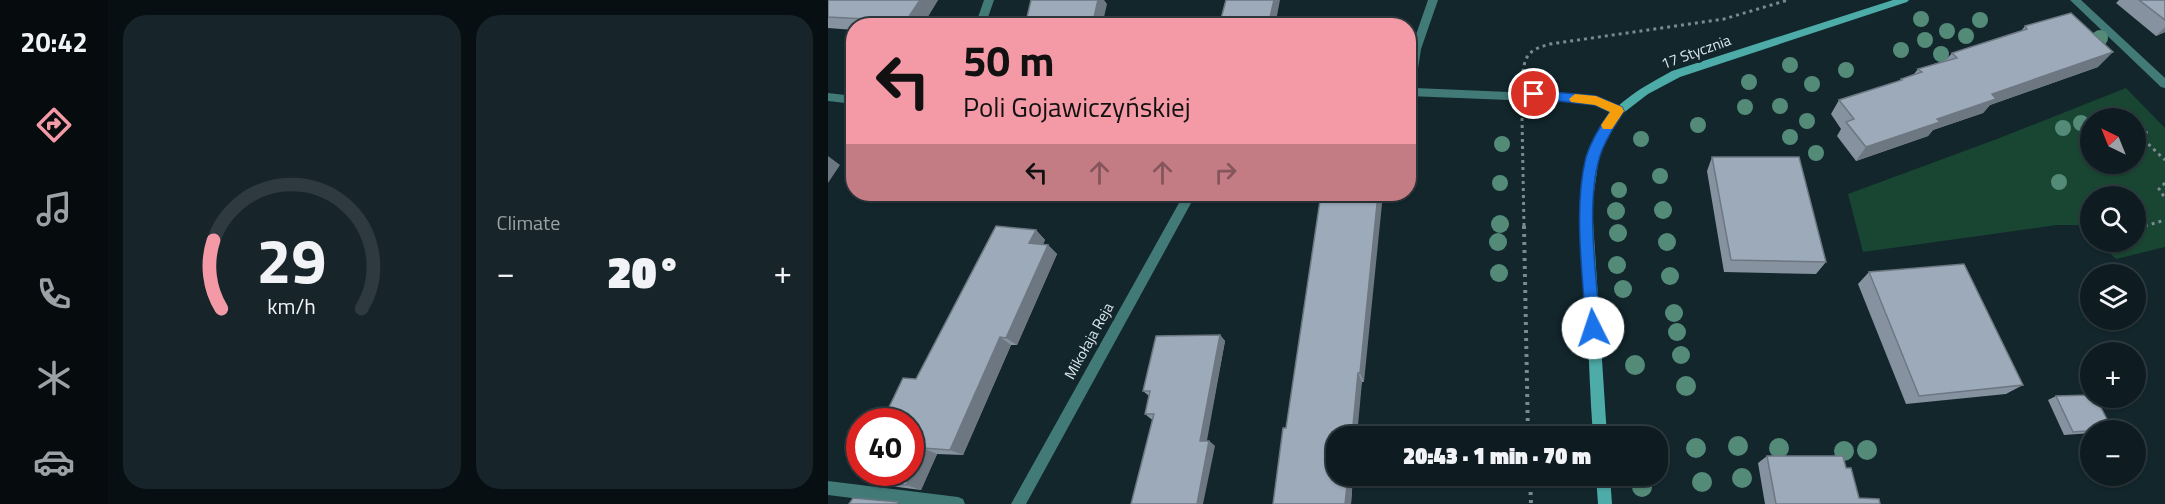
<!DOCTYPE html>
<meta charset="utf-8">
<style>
:root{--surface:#0e1c21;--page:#17252a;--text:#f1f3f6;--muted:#9ba1a5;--line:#2e3a3f;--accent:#f49aa6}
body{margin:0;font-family:"Titillium Web",sans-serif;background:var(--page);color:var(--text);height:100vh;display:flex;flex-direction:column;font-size:22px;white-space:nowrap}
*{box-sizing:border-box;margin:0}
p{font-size:20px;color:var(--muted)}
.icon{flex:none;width:33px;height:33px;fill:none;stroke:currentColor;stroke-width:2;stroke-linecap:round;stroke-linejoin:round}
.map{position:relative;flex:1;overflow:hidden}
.sheet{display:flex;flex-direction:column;gap:15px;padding:15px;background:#080f12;width:720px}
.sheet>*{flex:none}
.top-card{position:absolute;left:18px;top:18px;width:570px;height:183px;border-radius:24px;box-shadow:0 2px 4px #0004,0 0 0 2px var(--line);background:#f49aa6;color:#111;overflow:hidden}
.needle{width:39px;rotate:317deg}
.buttons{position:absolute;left:1252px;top:108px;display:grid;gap:12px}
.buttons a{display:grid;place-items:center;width:66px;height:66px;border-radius:50%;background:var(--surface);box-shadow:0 2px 4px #0004,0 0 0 2px var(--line);font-size:30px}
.speed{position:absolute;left:18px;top:408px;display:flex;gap:12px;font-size:30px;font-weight:700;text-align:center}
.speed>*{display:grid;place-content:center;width:78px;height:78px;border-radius:50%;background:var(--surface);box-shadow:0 2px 4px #0004,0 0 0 2px var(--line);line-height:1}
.speed .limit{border:9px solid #d22;background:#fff;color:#111}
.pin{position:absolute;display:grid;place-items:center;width:51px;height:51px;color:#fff;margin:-26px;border:3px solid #fff;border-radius:50%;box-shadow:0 2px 6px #0007}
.me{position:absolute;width:66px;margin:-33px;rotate:356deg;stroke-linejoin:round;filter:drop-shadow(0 0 4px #0008)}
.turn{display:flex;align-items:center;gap:21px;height:126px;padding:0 18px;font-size:27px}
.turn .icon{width:78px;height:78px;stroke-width:2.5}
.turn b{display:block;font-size:42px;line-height:51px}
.lanes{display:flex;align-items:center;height:57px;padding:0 18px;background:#0003;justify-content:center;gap:30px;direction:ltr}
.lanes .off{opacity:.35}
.big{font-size:45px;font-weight:800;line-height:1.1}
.sheet .card{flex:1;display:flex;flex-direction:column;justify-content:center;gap:9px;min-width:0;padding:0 21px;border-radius:24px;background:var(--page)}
.sheet .dial{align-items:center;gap:0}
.dial svg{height:156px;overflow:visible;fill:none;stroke:var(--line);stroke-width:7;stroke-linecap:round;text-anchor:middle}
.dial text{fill:var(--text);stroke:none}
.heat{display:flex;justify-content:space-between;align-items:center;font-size:33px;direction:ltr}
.sheet .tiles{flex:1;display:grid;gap:15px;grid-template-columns:repeat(2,1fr)}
.trip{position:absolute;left:498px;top:426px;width:342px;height:60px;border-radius:24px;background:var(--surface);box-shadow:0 2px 4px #0004,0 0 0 2px var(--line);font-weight:800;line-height:60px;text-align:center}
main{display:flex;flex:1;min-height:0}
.dock{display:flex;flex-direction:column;width:108px;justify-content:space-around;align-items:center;background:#060b0d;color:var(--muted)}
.dock .icon{width:42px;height:42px}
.dock .current{color:var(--accent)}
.dock b{font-size:27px;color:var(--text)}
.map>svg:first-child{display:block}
.green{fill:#194632;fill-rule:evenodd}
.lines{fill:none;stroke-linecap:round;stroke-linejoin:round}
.path-far1{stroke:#7a8a90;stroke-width:3;stroke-dasharray:3 4;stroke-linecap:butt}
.path{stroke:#7a8a90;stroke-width:4;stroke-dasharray:3 5;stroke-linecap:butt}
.lane{fill:#427a77;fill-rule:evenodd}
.street{fill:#427a77;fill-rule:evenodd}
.secondary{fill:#4daba8;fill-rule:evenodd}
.tree{fill:#548b78}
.wall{fill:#8692a0}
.shaded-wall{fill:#6d7782}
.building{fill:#9caaba;stroke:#6d7782;stroke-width:1.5}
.route{fill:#1a73e8;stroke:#114b97;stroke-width:1.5}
.slow{fill:#f59e0b}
.labels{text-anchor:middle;stroke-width:6;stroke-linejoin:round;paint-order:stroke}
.street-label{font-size:15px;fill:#dde9ee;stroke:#12262c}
</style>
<main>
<nav class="dock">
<b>20:42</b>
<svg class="icon current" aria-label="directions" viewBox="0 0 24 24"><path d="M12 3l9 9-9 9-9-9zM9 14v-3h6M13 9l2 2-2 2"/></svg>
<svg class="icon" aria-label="music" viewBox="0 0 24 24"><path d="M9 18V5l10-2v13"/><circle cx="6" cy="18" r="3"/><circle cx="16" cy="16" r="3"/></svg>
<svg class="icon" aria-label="phone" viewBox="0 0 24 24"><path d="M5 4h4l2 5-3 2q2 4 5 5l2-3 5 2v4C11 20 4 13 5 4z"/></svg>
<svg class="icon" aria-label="climate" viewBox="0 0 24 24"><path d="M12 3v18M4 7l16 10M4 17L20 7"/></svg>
<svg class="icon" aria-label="car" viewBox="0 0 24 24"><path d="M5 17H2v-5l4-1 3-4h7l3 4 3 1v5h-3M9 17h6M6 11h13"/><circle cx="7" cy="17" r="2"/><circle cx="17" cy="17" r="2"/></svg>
</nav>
<section class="sheet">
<div class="tiles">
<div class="card dial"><svg viewBox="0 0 100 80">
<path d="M14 69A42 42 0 1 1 86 69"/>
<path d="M14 69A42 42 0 0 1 10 34" stroke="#f49aa6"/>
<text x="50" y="56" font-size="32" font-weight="700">29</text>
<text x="50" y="72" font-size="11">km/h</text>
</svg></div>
<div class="card"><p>Climate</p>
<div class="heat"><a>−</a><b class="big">20°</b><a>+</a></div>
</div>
</div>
</section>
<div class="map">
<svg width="1337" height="504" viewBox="0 0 1337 504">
<rect width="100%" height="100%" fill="#12262c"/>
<path class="green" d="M1298,88L1337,128V247L1288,259L1270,242H1308V196H1263V235L1253,225H1229L1035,252L1020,194L1169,139ZM1263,118H1308V164H1263Z"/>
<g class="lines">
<path class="path-far1" d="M695,72C697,53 704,49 722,44L896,19L960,0
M694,118L696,227
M1308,122L1317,128L1319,135L1316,140
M1308,139L1316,140L1337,160
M1337,183L1331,189L1337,198
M1317,226L1337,220"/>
<path class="path" d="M696,226L700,436
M702,476L703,504"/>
<path class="lane" d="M0,481L130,497L135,499L137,504H72L0,495Z"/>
<path class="street" d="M156,0H166L157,26H147Z
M600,0H610L593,49L587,88L681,92L706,91L768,97L794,108L795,111L794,114H786L767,105L706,99L681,100L580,96V64L583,49Z
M1242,0H1253L1337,78V88L1333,87Z
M0,93L26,96V104L0,101Z
M356,194H368L198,504H183Z"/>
<path class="secondary" d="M1065,0H1081L1079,2L852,77L820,94L794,114L780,135L771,157L764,206L779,436H765C762,397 761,358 759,318C755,261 741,181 771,130C788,101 815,87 844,71Z
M768,476H782L784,504H770Z"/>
</g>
<g class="tree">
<circle cx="1093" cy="19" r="8"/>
<circle cx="1152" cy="20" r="8"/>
<circle cx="1119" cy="31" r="8"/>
<circle cx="1138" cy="36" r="8"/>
<circle cx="1272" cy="38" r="8"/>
<circle cx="1097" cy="40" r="8"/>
<circle cx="1073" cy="50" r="8"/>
<circle cx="1113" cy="54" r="8"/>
<circle cx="962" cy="65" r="8"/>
<circle cx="1018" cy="70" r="8"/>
<circle cx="921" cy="82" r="8"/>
<circle cx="984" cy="84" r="8"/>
<circle cx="952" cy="106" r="8"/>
<circle cx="917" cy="107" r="8"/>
<circle cx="979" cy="121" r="8"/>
<circle cx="1253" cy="123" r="8"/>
<circle cx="870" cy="125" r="8"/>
<circle cx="1235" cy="128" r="8"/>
<circle cx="962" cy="137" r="8"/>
<circle cx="813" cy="139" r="8"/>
<circle cx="674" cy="144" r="8"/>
<circle cx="988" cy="153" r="8"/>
<circle cx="832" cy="176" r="8"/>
<circle cx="1231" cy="182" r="8"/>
<circle cx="672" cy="183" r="8"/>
<circle cx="791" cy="190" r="8"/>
<circle cx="835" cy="210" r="9"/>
<circle cx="788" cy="211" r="9"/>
<circle cx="672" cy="224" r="9"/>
<circle cx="790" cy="233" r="9"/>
<circle cx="670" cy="242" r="9"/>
<circle cx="839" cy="242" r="9"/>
<circle cx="789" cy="265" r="9"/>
<circle cx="671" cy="273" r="9"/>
<circle cx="842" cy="276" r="9"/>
<circle cx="795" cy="289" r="9"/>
<circle cx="846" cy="313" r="9"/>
<circle cx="849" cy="332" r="9"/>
<circle cx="853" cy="355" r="9"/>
<circle cx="807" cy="365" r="10"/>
<circle cx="858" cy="386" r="10"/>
<circle cx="910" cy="446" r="10"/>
<circle cx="868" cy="448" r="10"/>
<circle cx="951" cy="448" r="10"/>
<circle cx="1039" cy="450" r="10"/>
<circle cx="1016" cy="451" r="10"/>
<circle cx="914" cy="478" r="10"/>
<circle cx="874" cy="482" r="10"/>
<circle cx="814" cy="487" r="10"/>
</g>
<path class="wall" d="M0,0H110L94,26H26V30L0,28Z
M1291,0H1337V32L1328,36L1288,3Z
M1197,26L1270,67L1162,105L1155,113L1105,130L1100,136L1028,161L1009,136L1013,129L1003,114L1011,100L1071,81L1073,79L1086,74L1090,69L1118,60L1124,53L1193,31Z
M884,157L998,262L988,274L896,272L879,171Z
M493,194L536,382H534L508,476H525L523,504L458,428Z
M208,230L217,240L215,244L220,245L229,254L189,345H183L135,455L109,454L93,490L54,485L38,481L82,472L88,379Z
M1041,272L1195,385L1178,394L1078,404L1030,284Z
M392,335L397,341L378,441H381L387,446L323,419L317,414L321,396L315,391Z
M1228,396L1284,429L1280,430H1263V433L1236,435L1220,400Z
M939,456L1018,468L1031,498L1052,504H937L930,463Z"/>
<path class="shaded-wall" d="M92,0H110L94,26H82L78,21Z
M270,0H276L279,4L274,26H264Z
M446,0H452L447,26H440Z
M1337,27V32L1328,36Z
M1285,52L1270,67L1162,105L1155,113L1105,130L1100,136L1028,161L1038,147L1109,119L1164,94Z
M0,156L12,165L0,183Z
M550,194H555L536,382L532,373Z
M208,230L217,240L211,252L201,243Z
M220,245L229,254L189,345L178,338Z
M392,335L397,341L378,446L372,441Z
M172,337L183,345L135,455L122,450Z
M530,373L534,382L529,436H524Z
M381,441L387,446L375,504H369Z
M95,448L109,454L93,490L78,485Z
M520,476H525L523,504H517Z"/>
<path class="building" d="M0,0H92L78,21L0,17Z
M203,0H270L264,26H197Z
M398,0H446L440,26H391Z
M1311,0H1337V20Z
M1243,13L1285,52L1164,94L1168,99L1109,119L1112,122L1038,147L1018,122L1026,119L1011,100L1074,80L1073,79L1094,72L1090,69L1129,58L1124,53L1199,29L1197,26Z
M884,157H971L998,262L903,260Z
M493,194H550L532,373H530L524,436H508V476H520L517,504H445L455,428H458Z
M168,226L208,230L201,243L220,245L178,338L172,337L122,450L95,448L78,485L38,481L44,472H82V422H54L75,378L88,379Z
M1136,264L1195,385L1091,396L1041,272Z
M392,335L372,441H381L369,504H303L326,414H317L322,391H315L328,336Z
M1263,395V398H1268L1284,429L1245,432L1228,396Z
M939,456H1015L1018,468H1023L1031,498L1051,499L1052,504H948Z
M25,498L70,502L69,504H21Z"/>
<path class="route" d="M706,90L768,96L794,107L796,111C787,126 777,139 772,156C757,204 769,278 772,328L770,333L765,335L760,333L758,328C755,275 745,209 758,157C763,141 772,126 782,112L767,105L702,98L700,94Z"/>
<path class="slow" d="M747,94L768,96L794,107L796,111L784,129H775L773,125L782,112L767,105L743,102L741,99Z"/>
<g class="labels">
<g class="street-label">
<text transform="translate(868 52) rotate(-20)" y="5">17 Stycznia</text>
<text transform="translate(261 341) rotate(-61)" y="5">Mikołaja Reja</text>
</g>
</g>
</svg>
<div class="buttons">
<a><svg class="needle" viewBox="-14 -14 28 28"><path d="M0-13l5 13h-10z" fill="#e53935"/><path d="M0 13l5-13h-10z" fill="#9ba1a5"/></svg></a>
<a><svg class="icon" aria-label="search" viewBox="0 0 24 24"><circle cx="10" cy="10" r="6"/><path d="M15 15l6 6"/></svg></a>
<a><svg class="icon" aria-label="layers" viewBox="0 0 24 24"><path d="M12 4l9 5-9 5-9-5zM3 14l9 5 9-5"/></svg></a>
<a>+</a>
<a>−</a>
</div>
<div class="speed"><div class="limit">40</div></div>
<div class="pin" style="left:706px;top:94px;background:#d93025"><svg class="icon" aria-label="arrive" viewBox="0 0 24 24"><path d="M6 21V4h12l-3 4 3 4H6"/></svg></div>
<svg class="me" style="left:765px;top:328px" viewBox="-20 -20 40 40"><circle r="19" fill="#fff"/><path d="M0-13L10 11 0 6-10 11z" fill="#1a73e8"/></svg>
<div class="trip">20:43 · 1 min · 70 m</div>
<div class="top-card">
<div class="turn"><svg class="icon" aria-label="left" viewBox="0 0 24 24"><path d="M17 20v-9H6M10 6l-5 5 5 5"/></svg><div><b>50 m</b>Poli Gojawiczyńskiej</div></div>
<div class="lanes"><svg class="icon" aria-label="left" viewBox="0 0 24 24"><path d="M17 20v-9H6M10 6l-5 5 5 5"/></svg><svg class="icon off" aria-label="ahead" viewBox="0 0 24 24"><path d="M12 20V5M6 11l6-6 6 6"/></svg><svg class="icon off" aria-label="ahead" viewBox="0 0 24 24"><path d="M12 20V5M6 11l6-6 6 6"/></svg><svg class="icon off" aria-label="right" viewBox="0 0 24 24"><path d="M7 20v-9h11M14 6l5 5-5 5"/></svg></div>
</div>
</div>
</main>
